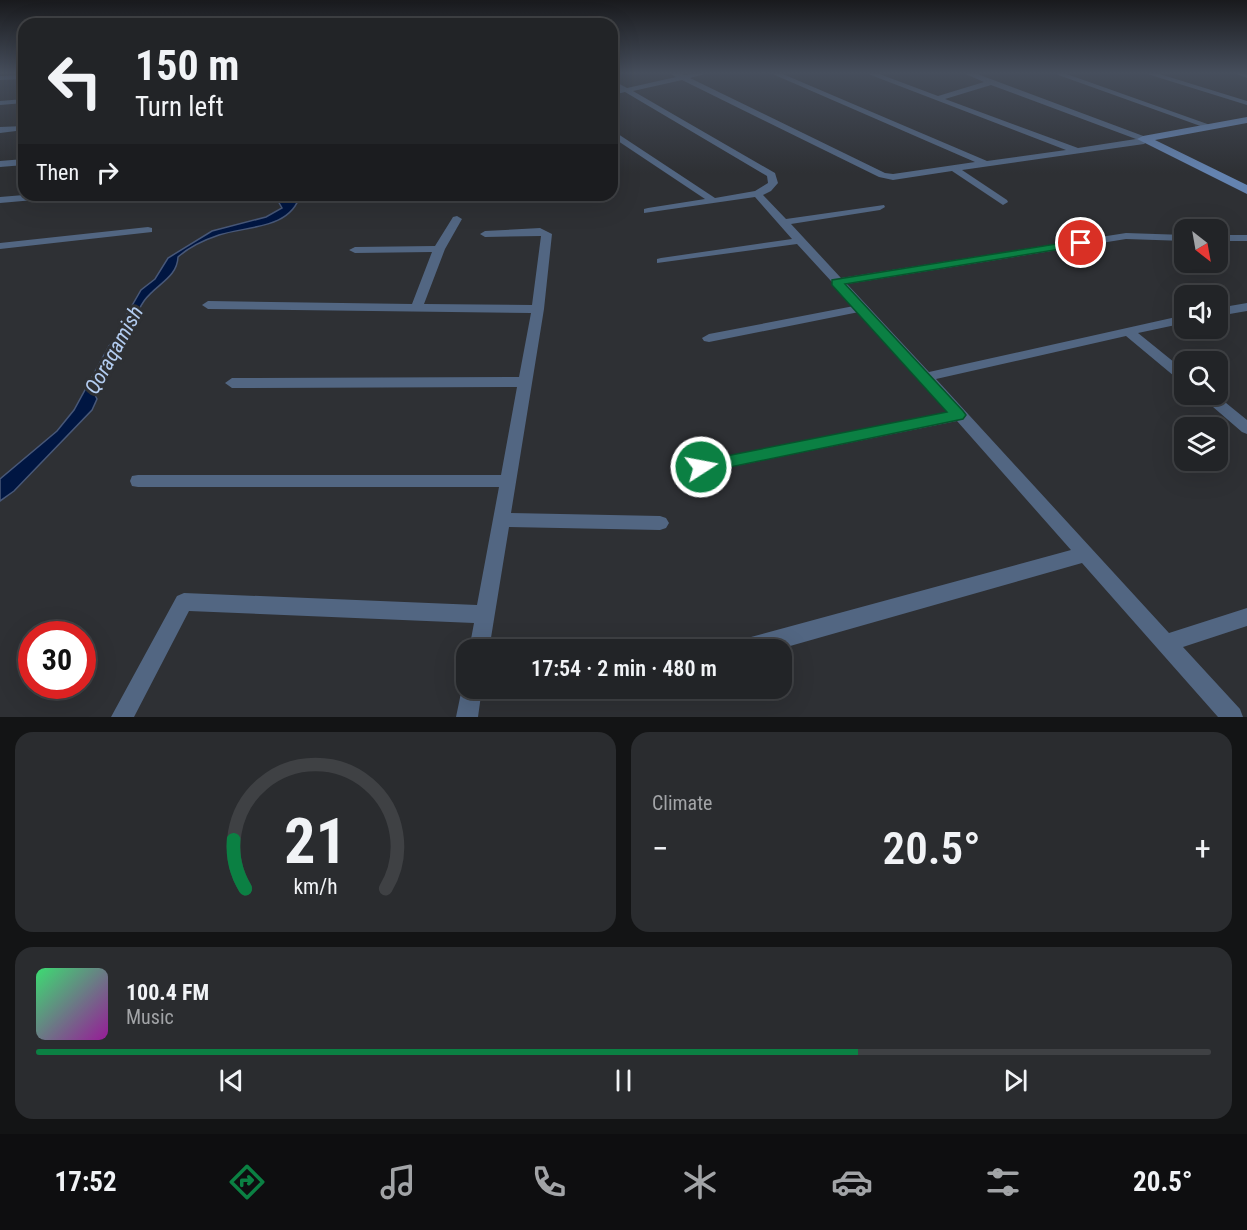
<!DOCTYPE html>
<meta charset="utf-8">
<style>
:root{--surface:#222427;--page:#2a2c2f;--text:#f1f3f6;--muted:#a2a4a7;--line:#3f4144;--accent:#0b8043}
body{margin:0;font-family:"Roboto Condensed",sans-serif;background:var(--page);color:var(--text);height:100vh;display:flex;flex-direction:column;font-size:22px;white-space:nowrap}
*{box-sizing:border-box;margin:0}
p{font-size:20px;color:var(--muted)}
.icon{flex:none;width:33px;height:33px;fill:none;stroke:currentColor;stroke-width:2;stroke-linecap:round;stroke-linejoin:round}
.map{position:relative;height:717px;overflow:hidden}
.details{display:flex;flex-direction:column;gap:15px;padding:15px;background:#131415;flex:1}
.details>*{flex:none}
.banner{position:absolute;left:18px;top:18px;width:600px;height:183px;border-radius:18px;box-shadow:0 6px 24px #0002,0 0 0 2px var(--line);background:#222427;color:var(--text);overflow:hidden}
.needle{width:39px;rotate:149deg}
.tools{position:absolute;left:1174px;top:219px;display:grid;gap:12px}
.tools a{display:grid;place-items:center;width:54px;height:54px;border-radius:12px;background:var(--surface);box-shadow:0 6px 24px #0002,0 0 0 2px var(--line);font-size:30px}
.speed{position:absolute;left:18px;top:621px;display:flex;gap:12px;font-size:30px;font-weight:700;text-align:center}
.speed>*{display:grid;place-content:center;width:78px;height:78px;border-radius:50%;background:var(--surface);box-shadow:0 6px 24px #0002,0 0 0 2px var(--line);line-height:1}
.speed .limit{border:9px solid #d22;background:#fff;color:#111}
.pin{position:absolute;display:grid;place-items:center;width:51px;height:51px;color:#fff;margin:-26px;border:3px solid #fff;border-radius:50%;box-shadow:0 2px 6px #0007}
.me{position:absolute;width:66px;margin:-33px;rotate:79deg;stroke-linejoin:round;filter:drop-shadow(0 0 4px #0008)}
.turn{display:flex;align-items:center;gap:21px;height:126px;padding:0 18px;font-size:27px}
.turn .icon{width:78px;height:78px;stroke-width:2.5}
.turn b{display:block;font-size:42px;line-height:51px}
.then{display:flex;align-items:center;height:57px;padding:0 18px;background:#0003;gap:12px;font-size:22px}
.big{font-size:45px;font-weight:600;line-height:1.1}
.details .widget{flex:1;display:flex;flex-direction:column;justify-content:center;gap:9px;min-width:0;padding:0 21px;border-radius:18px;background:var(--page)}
.details .dial{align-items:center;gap:0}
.dial svg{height:156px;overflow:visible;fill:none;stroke:var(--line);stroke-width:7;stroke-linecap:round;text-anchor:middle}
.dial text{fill:var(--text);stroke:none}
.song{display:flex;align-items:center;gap:18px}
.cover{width:72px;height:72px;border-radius:9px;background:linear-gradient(135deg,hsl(140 70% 55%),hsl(300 70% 35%))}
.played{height:6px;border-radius:3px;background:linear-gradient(90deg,var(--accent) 70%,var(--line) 70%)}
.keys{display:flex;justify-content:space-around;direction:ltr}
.heat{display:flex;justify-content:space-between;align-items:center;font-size:33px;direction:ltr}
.details .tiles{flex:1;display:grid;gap:15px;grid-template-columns:1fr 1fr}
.widget:last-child{grid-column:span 2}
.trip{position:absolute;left:456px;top:639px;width:336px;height:60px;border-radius:18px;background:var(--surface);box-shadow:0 6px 24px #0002,0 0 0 2px var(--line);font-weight:600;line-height:60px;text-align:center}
.menu{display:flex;height:96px;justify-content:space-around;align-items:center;background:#0e0e10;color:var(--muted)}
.menu .icon{width:42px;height:42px}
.menu .on{color:var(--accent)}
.menu b{font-size:27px;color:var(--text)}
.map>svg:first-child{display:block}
.water{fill:#001642;stroke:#485878;stroke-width:1.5}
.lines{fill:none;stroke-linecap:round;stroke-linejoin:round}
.street{fill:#526682;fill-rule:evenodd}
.secondary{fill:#6483b0;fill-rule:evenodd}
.route{fill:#0b8043;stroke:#07532c;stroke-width:1.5}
.labels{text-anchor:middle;stroke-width:6;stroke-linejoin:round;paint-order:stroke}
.water-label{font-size:21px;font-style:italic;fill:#b3ccf0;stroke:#2e3034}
</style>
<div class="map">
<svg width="1247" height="717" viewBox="0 0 1247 717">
<rect width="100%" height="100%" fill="#2e3034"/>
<path class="water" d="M280,195H300C291,229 247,226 219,235C204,240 190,246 178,257C177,285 139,287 136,323L105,367L94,393L97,399L92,410L14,491L0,501V479L57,431L74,410L109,346L123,329L126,316L141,290L155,279L168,258L212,231L266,217L282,208L278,201Z"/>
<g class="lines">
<path class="street" d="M668,72H677L684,75L712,72L690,78L885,173L893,174L975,162L768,72H778L987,161L1066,150L863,72H874L938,96L984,82L961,72H972L1146,137L1148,141L1144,144L962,170L1007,200L1008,202L1003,205L952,171L893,180L879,177L682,80L633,91L775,173L778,183L771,191L763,195L786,219L884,205L885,207L880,210L791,224L841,278L1126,233L1185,235V241L1126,239L847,284L929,372L1185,315V323L1138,333L1185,371V383L1180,381L1126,336L936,379L1169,633L1247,608V626L1183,647L1240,709L1243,717H1218L1082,563L776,650H730L733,643L740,640L1071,550L957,421L701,473L695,471L693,467L695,463L701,461L949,412L859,312L709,342L704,341L702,338L709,334L854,306L797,244L657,263V259L661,258L792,239L755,197L644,213V209L648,208L705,199L612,137V130L715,198L755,191L768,183L767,176L625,92L612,95V91L619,89L612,85V80L627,88L676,77ZM991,85L1136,139L1078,148L945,99Z
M1050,72H1061L1213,126L1206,128Z
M1141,72H1153L1247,101V105Z
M1233,72L1247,74V78L1234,73Z
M24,75V79L0,80V76Z
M24,99V103L0,105V101Z
M24,126V130L0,133V127Z
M24,159V165L0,167V161Z
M24,195H62L57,198L0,203V197Z
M592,195H603L606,198L601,201Z
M457,216L462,219L445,249L424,304L532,305L541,236L485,237L480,234L485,231L540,228L552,234L544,309L511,513L660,516L666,518L669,523L666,528L660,530L509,527L489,650H469L474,623L189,611L134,717H111L177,596L184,593L477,605L499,487H138L132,486L130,481L132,476L138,475H501L517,387L232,388L225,383L232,378L519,377L531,313L208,309L202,305L208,301L412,304L432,252L355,253L349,250L355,247L435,246L453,217Z
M148,227L152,228V232L0,249V243Z
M1218,235H1247V241H1218Z
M1247,303V311L1218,316V308Z
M1198,394H1215L1247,420V434L1242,432Z
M466,680V688H482L478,717H456L462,688Z"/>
<path class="secondary" d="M1247,117V123L1155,140L1247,185V194L1137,139L1143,136Z"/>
</g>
<linearGradient id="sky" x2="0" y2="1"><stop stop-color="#191a1d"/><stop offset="0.42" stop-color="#464e5c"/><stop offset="1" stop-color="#464e5c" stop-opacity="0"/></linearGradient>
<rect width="1247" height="173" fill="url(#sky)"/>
<path class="route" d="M1081,240L1085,241V245L845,284L963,411L966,415L963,419L701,473L696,471L693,467L696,462L701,461L947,412L832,285V280Z"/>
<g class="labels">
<g class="water-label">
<text transform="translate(114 350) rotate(-61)" y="7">Qoraqamish</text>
</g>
</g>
</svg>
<div class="tools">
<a><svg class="needle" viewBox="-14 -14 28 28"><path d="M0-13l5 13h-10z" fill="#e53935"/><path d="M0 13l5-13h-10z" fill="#a2a4a7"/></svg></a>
<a><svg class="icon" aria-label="sound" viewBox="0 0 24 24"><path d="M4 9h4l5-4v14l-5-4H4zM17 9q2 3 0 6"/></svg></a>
<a><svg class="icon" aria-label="search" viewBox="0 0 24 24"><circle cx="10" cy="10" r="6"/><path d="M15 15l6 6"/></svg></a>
<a><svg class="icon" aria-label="layers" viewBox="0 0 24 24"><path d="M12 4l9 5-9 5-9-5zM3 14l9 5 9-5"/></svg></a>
</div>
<div class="speed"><div class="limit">30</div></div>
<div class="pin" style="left:1081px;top:243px;background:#d93025"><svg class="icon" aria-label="arrive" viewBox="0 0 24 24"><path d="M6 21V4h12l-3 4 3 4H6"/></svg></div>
<svg class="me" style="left:701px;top:467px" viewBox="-20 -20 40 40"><circle r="17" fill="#0b8043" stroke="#fff" stroke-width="3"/><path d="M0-11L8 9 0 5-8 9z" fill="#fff"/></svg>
<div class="trip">17:54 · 2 min · 480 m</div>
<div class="banner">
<div class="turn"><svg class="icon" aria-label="left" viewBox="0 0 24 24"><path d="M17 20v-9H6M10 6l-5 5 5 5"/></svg><div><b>150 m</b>Turn left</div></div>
<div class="then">Then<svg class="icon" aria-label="right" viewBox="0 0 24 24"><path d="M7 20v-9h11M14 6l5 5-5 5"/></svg></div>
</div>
</div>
<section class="details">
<div class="tiles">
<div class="widget dial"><svg viewBox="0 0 100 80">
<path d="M14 69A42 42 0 1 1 86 69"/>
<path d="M14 69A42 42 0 0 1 8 44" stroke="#0b8043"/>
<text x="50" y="56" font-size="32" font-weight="700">21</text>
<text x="50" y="72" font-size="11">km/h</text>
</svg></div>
<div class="widget"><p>Climate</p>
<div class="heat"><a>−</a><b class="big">20.5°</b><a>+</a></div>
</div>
<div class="widget">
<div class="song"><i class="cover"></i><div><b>100.4 FM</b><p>Music</p></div></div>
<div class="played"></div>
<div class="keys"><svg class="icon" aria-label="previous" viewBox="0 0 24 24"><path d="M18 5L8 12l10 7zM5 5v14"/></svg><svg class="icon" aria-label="pause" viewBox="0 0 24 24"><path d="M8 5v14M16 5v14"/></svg><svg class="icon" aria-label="next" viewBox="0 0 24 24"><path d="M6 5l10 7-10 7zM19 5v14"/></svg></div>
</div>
</div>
</section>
<nav class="menu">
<b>17:52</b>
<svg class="icon on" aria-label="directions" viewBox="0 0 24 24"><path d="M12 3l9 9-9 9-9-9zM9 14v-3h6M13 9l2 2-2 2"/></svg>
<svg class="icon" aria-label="music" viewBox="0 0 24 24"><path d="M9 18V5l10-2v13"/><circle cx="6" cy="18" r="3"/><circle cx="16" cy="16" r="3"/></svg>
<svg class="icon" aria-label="phone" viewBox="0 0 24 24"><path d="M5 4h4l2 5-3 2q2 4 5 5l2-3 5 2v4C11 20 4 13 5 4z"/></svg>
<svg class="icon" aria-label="climate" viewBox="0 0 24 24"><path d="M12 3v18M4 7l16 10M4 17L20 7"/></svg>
<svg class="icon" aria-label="car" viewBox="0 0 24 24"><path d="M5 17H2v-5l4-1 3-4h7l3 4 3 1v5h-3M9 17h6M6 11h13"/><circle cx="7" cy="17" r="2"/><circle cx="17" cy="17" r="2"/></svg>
<svg class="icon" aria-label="filters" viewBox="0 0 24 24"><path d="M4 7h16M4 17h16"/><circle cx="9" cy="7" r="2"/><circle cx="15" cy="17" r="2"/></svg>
<b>20.5°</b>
</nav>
